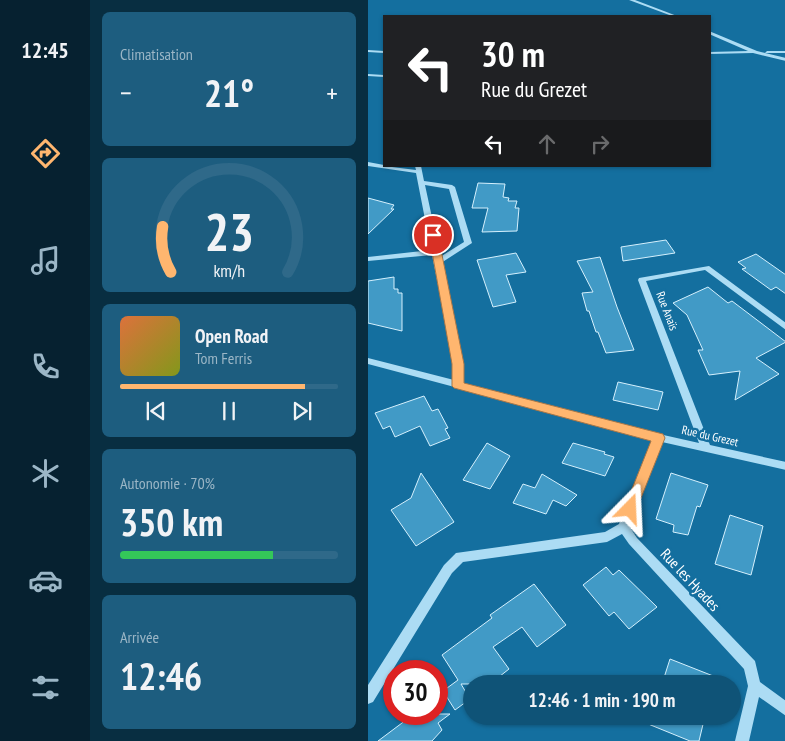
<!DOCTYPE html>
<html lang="fr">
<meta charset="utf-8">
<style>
:root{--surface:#0f5377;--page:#1d5d7f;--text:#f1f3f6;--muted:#9bb6c6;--line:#2f6989;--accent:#ffb66f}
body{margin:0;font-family:"PT Sans Narrow",sans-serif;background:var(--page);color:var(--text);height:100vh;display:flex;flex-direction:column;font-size:19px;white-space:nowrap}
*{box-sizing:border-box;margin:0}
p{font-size:16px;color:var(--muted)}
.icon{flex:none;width:28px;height:28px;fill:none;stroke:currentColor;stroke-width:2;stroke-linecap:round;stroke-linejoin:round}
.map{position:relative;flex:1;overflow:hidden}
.side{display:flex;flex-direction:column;gap:12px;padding:12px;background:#082e41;width:278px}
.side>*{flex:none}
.top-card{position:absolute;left:15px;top:15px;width:328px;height:152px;border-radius:0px;box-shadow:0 1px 4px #0004;background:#202124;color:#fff;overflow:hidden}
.speed{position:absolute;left:15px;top:660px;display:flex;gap:10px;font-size:25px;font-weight:700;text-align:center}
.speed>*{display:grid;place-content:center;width:65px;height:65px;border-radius:50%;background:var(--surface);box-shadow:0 1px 4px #0004;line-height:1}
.speed .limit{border:8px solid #d22;background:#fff;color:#111}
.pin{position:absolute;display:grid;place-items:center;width:42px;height:42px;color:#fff;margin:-21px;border:2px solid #fff;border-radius:50%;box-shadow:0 1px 5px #0007}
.me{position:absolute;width:55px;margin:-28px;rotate:21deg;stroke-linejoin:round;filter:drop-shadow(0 0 4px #0008)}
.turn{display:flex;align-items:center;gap:18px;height:105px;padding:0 15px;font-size:22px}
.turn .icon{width:65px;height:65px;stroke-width:2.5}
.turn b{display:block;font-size:35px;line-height:42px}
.lanes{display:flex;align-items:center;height:48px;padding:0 15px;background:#0003;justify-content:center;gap:25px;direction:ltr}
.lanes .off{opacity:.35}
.big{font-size:38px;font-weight:600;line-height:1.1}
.side .card{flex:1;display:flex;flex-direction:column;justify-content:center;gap:8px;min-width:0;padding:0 18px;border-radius:8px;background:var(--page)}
.side .dial{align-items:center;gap:0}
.dial svg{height:130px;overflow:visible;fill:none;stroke:var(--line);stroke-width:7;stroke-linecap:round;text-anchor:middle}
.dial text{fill:var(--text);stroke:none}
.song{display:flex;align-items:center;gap:15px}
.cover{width:60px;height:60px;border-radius:8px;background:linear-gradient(135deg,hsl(20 70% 55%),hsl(70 70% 35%))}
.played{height:5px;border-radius:2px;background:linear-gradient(90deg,var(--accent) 85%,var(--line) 85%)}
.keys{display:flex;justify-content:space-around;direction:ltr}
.heat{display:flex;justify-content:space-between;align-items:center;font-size:28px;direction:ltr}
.charge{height:8px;border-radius:4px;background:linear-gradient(90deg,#34c759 70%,var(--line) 0)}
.trip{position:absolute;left:95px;top:675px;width:278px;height:50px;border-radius:25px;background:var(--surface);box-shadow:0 1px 4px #0004;font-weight:600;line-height:50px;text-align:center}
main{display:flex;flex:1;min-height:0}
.dock{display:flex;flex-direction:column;width:90px;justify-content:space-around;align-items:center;background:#062130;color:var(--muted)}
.dock .icon{width:35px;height:35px}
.dock .active{color:var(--accent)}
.dock b{font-size:22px;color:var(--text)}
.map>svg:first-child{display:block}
.building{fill:#419ac6;stroke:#d5f0fd}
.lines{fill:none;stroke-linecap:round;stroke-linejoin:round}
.minor{fill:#acdcf4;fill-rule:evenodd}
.route{fill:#ffb66f;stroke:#a67648}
.labels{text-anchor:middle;stroke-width:5;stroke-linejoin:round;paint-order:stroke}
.street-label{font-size:12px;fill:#fff;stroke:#146f9f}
.near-street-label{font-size:15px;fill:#fff;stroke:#146f9f}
</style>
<main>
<nav class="dock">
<b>12:45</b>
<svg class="icon active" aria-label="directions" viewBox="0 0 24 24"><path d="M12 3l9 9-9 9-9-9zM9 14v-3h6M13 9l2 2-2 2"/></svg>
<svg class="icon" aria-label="music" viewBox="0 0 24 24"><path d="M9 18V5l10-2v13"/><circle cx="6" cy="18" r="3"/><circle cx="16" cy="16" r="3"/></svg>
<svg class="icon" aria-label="phone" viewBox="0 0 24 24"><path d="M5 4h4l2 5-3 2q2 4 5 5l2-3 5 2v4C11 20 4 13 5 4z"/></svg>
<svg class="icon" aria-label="climate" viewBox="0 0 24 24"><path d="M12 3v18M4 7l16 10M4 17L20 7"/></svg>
<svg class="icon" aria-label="car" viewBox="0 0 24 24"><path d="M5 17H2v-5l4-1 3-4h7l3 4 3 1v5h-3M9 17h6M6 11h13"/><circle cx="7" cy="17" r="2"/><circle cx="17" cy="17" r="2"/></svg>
<svg class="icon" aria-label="filters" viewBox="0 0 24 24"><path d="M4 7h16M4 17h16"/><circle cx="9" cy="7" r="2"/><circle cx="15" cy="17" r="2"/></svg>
</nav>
<section class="side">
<div class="card"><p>Climatisation</p>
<div class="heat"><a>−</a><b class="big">21°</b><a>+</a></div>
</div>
<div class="card dial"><svg viewBox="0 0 100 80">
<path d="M14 69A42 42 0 1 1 86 69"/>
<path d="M14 69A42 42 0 0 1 9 41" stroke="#ffb66f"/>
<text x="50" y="56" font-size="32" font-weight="700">23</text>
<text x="50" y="72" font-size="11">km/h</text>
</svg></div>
<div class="card">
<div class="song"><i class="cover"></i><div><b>Open Road</b><p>Tom Ferris</p></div></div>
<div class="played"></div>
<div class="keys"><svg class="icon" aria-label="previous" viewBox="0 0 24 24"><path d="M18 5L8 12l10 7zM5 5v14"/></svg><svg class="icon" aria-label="pause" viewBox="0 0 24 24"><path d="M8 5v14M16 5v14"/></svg><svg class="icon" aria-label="next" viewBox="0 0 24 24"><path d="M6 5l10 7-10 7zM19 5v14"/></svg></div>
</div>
<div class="card"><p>Autonomie · 70%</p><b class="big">350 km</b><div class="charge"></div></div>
<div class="card"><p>Arrivée</p><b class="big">12:46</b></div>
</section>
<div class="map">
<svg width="418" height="741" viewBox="0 0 418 741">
<rect width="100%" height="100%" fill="#146f9f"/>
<path class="building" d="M110,183L137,184L135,197L141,198L140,201H149L147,208H151L149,231L114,232L120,208H104Z
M0,198L26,205L23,209H26L0,234Z
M298,240L307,253L255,261L253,247Z
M148,253L158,272L138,275L148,302L125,307L109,260Z
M388,254L418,275V294L408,287L403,290L374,269L378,268L370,262Z
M232,257L249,307L266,350L238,353L230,332H228L221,311H219L214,293L225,292L209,261Z
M26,277V289H30V293H34V331L0,323V281Z
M340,287L360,303L364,301L418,342L388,358L411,374L367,400L372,371L341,375L330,350H335L319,315L305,303Z
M250,382L295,392L290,410L245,400Z
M56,396L64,411L70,409L80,428L77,429L82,438L62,446L52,426L27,437L22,426L15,429L7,413Z
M119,443L142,456L122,489L95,480Z
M205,443L237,452L236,454L246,457L237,476L194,463Z
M53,473L86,522L48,546L23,510L43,498Z
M303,473L340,485L332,507L329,506L320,535L305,532L306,525L288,519Z
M174,474L209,495L198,506L185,500L178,514L145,503L155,484L167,488Z
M362,515L395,526L383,575L347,564Z
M238,567L245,575L251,570L289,607L261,629L246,612L241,616L215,585Z
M166,584L198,625L169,647L154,627L125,647L141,669L122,684H93L102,699L87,710L75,691L90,680L74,655L124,618L122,615Z
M302,659L363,683V684H294Z
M46,714H82L70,723L74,730L64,741H10Z
M337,716L331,741H322L263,717Z"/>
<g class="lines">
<path class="minor" d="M261,0H267L309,16H304Z
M341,31L389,51L418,58V61L385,53L341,54V52L380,51L341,34Z
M0,50L16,51V53L0,52Z
M399,51H418V53H397Z
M0,74L16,75V77L0,76Z
M0,162L16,165V166L48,170L47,166H53L56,181L84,185L87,187L104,243L73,263L94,364V383L291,434L331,443L270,280L271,278L341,266L418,323V330L337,270L278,281L342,445L418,462V470L294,442L261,526L269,538L387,661L392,682L418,701V716L391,697L381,741H367L380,686L376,669L261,544L254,534L239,542L95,562L84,573L5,702L0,704V685L76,565L88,553L237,532L251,524L285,440L0,364V358L86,380V364L64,255L0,261V257L63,250L48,173L0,166ZM57,185L81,189L96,242L72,257L71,254L73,252L71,250Z"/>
</g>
<path class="route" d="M65,232L70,235L96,364V383L295,434L297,438L267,513L262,515L258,513L256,509L283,441L86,388L84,386V364L61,235Z"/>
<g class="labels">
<g class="street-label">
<text transform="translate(299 311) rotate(69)" y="4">Rue Anaïs</text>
<text transform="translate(342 436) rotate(13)" y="4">Rue du Grezet</text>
</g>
<g class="near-street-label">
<text transform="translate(322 580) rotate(47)" y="5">Rue les Hyades</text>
</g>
</g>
</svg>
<div class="speed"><div class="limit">30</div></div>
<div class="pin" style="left:65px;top:235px;background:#d93025"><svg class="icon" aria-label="arrive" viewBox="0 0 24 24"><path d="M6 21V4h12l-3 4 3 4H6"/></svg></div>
<svg class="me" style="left:262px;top:509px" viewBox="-20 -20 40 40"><path d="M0-17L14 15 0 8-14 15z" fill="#ffb66f" stroke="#fff" stroke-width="4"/></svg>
<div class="trip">12:46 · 1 min · 190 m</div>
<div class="top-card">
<div class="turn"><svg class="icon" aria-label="left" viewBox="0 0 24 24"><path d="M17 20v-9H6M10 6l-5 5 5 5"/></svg><div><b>30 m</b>Rue du Grezet</div></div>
<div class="lanes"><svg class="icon" aria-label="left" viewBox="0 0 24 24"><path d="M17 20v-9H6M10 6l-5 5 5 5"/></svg><svg class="icon off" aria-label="ahead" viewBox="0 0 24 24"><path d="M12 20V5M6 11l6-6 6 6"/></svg><svg class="icon off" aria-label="right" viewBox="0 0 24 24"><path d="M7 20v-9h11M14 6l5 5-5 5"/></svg></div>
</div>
</div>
</main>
